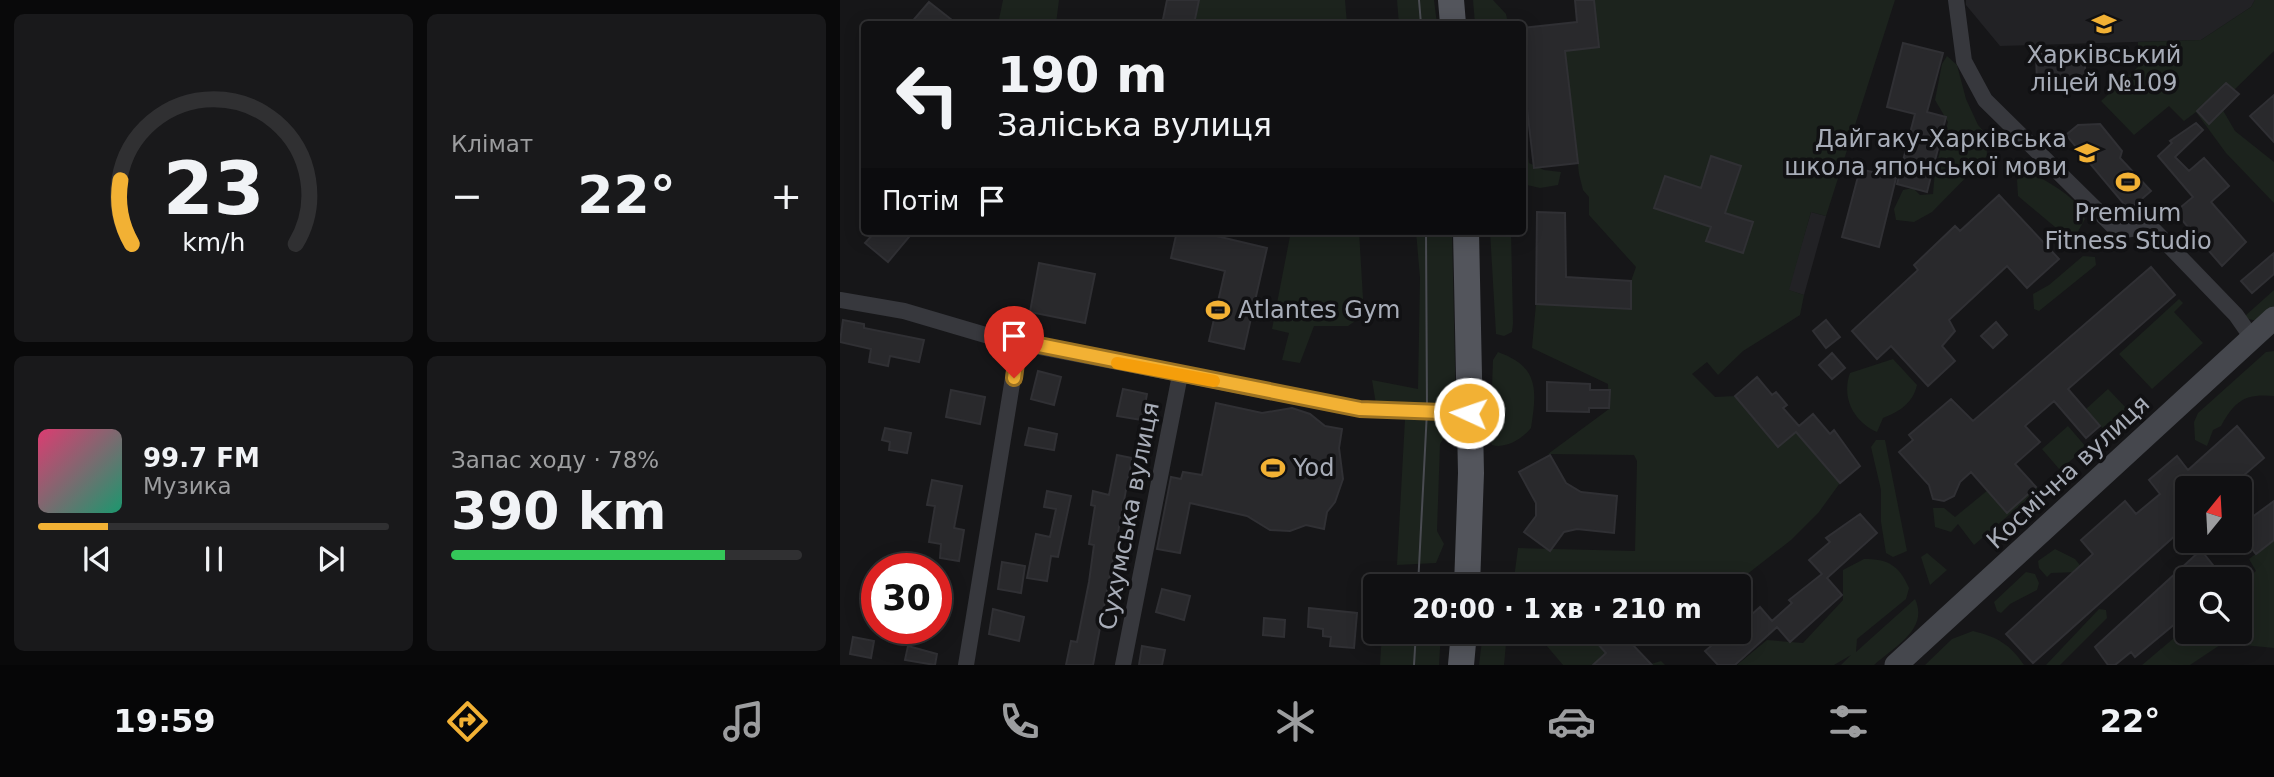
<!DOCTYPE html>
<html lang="uk">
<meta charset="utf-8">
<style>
:root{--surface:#101012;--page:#19191b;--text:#f1f3f6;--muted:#9c9d9f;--line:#303032;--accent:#f2b134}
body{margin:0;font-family:"DejaVu Sans",sans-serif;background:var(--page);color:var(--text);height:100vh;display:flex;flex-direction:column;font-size:26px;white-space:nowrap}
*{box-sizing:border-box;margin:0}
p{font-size:23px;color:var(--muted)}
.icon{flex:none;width:38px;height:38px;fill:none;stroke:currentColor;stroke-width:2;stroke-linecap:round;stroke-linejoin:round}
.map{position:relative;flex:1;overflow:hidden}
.drawer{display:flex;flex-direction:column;gap:14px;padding:14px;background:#09090a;width:840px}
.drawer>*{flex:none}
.guide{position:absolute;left:21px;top:21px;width:665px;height:214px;border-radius:7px;box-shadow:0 4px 18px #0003,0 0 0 2px var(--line);background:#101012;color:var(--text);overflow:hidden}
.needle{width:46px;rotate:18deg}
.controls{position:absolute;left:1335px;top:476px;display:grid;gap:14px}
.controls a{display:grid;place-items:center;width:77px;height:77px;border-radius:7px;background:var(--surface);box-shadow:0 4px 18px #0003,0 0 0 2px var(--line);font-size:35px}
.speed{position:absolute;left:21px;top:553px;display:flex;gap:14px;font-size:35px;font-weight:700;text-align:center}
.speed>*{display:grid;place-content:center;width:91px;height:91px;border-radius:50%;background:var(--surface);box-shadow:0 4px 18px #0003,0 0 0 2px var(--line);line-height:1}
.speed .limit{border:10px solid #d22;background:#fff;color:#111}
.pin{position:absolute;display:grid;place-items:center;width:60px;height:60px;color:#fff;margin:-72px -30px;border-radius:50% 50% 50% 0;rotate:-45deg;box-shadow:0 0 7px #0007}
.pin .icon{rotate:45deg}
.me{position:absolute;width:77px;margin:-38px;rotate:273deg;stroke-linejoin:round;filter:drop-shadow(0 0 5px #0008)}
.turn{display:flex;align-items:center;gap:24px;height:147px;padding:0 21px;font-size:32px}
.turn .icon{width:91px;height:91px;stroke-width:2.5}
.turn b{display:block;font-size:49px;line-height:60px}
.then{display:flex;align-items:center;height:66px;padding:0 21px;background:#0003;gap:14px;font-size:26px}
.big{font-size:52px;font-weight:800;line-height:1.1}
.drawer .tile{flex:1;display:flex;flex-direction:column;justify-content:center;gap:10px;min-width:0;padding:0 24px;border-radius:10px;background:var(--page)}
.drawer .dial{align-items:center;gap:0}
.dial svg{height:182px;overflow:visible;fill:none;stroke:var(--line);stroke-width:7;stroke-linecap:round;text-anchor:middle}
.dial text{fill:var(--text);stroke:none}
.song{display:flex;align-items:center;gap:21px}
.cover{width:84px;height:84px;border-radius:10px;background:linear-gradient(135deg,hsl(340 70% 55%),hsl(160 70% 35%))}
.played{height:7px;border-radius:4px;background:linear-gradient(90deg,var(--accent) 20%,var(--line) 20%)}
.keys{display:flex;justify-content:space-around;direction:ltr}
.heat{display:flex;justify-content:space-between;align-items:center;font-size:38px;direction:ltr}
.charge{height:10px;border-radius:5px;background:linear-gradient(90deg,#34c759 78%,var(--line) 0)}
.drawer .tiles{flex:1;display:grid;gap:14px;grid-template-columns:repeat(2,1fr)}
.trip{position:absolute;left:523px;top:574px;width:388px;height:70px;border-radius:7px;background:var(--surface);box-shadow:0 4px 18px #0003,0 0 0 2px var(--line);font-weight:800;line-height:70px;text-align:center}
.dock{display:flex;height:112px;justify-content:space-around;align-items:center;background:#060607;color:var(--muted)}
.dock .icon{width:49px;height:49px}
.dock .on{color:var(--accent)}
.dock b{font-size:32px;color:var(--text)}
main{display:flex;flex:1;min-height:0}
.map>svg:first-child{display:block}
.built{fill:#222225}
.green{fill:#1c231d}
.building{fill:#29292c;stroke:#303034;stroke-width:2}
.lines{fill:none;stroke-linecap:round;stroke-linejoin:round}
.street{stroke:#37383d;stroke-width:16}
.secondary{stroke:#45474d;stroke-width:23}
.primary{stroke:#53555c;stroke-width:26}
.tram{stroke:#4a4c52;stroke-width:2}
.route-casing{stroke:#9d7322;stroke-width:18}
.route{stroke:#f2b134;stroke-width:12}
.slow{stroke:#f59e0b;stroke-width:12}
.labels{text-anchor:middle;stroke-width:7;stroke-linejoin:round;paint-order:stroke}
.poi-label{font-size:24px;fill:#a8adb8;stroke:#111113}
.street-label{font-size:24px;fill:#a8adb8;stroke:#111113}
</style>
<main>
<section class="drawer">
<div class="tiles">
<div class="tile dial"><svg viewBox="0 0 100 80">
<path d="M14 69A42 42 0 1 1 86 69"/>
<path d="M14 69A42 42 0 0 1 9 41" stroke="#f2b134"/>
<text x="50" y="56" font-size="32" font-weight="700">23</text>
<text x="50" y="72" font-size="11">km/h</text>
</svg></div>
<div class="tile"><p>Клімат</p>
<div class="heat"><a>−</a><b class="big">22°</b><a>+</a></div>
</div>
<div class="tile">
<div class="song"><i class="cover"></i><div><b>99.7 FM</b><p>Музика</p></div></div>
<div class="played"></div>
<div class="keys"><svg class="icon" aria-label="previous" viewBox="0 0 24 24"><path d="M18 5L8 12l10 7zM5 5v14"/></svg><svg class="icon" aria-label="pause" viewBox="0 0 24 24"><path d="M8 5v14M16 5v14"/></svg><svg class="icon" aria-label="next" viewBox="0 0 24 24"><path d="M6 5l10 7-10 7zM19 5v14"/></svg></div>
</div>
<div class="tile"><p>Запас ходу · 78%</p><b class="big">390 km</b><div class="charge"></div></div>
</div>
</section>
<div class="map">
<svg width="1434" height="665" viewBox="0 0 1434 665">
<rect width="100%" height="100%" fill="#161618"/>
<path class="built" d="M1126,0H1415L1411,7L1361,40L1160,46L1126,5Z
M971,212L986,216L964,295L948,290Z"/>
<path class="green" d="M163,0H219L216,24H158Z
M359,0H505L507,24H354Z
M557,0H594L597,24H559Z
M633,0H653L666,14L668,24H635Z
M754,0H1055L986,216L971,212L949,290L964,295L960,315L903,351L878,375L867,362L852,374L875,397L895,396L938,447L956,432L1000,483L979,512L951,540L892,586H673L678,548L795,551L797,461L794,455L708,454L769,409L768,384L692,348L696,304L791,308V281L796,267L749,215V197L743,190L739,174L725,51L756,47Z
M1415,0H1434V51L1394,90L1374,95L1395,131L1434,162V203L1386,153L1356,112L1344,121L1329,106L1294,135L1261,101L1298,67V42L1361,40L1411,7Z
M1107,56L1117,65L1126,99L1138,125L1146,134L1147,156L1092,212L1074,222L1056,220L1054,209L1063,190L1073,188L1080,195L1093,194L1095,170L1108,122L1095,100L1102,64Z
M682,115L689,163L704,170L721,172L718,185L700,188L683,184Z
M1190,172C1209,183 1238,196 1245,219L1236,235L1227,237L1178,196L1177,180L1183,173Z
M451,231H519L524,315L508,326H474L460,363L442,360L449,333L432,329Z
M576,231H612L616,413L537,410L532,380L578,389L580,278Z
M650,231H671L673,323L672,332L664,336L656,334Z
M1243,256L1255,257L1256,265L1199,311L1194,309L1193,294L1209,285Z
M1434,290V306L1418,321L1408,319L1405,316Z
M1339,299L1343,303L1334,312L1363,343L1312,389L1279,354Z
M1434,351V396C1404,393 1394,402 1381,426L1373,430L1367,446L1355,440L1354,422L1358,413L1426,352Z
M658,352C699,367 697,389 691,428C682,439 666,449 652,445L650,439L653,360Z
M1053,359L1077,385C1073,403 1059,412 1043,418L1037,432C1014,422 1001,398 1010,373Z
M1268,389L1288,410L1265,431L1246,409Z
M565,419L597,421L609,430L600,444L597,531L604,544L596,563L557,565Z
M1228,426L1246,447L1220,470L1202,449Z
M1036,440H1045L1067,551L1053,557L1046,553L1041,522V490L1031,447Z
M1196,487L1198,490L1134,545L1118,524L1111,532L1095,527L1093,508H1104L1115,517L1148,490L1167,512Z
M1434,540V648L1383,643L1350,665H1302L1347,627L1348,632H1400V584L1416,571L1409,559Z
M1215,549L1235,559L1243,569L1239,572L1211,573L1207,577L1199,568L1198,561Z
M1087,553L1107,570L1090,585L1081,557Z
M1024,559C1048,559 1059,565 1069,588L1066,599L1017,639L1016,652L1075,599C1089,629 1055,646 1034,665H1001L1011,655L994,665H897L927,640L963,643L1003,600V570Z
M1186,572L1195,574L1199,583L1197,590L1170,604L1161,613L1157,611L1154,602Z
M1259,609L1266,610L1267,618L1220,665H1206Z
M1133,631C1157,637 1170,644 1184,665H1085L1112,639Z
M542,632H601L599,665H540Z
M643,632H667L664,665H639Z
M695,632H792L783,640L811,664L821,661L825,665H723Z"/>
<path class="building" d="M327,0H359L354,24H322Z
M735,0H754L759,47L725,51L738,163L694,168L682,66V28L737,22Z
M89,2L117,24H70Z
M1063,43L1103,53L1087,112L1106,117L1087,192L1057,184L1075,114L1047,107Z
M1244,51L1246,82L1197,84L1196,54Z
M1386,83L1399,94L1369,124L1357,111Z
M1434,95V142L1410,116Z
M1356,123L1363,130L1335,157L1349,171L1364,158L1389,186L1371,202L1406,242L1382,266L1335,212L1353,197L1318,156L1332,143L1330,141Z
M1260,124L1282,151L1280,158L1311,191L1289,210L1226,135L1238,125Z
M871,156L901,166L885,213L913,222L903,253L866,241L871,227L814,208L825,176L861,188Z
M1020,169L1056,178L1039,247L1002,237Z
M1159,195L1219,259L1187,288L1167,266L1109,320L1115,331L1102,346L1115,361L1088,386L1051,346L1037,359L1012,331L1078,270L1074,265L1115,226L1120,231Z
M697,212L725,213L726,277L791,281V309L696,304Z
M36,231H74L48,262L25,243Z
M337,231H373L372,235L427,248L404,349L369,341L385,271L331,258Z
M1434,253V274L1412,293L1401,281Z
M199,263L255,274L245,323L190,312Z
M1311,267L1335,295L1228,389L1260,426L1246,438L1214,401L1185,426L1200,442L1175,464L1196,487L1167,513L1131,472L1120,482L1114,496L1104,501L1093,499L1089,485L1059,452L1073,440L1069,435L1111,399L1133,421Z
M3,320L24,324V328L84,340L79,362L50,356L48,366L29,362L31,349L0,342Z
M986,320L1000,337L986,348L973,331Z
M1156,322L1167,335L1153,348L1141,336Z
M992,353L1005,368L992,379L979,365Z
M198,371L221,377L214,405L191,399Z
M917,377L932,395L936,392L947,405L943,408L959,426L973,414L990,434L994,430L1020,466L1000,483L956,432L938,447L895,396Z
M707,382L750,384V390H770L769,408H749V412L707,411Z
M283,389L307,394L302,420L277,416Z
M111,390L145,397L140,424L106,417Z
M376,403L422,413L452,408L470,414L485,426L502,429L499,448L503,479L495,502L487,512L484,529L466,525L450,531L430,530L407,516L350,503L340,553L317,549L331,477L341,479L343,472L362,475Z
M1397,426L1424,458L1389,488H1348V524L1193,663L1166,634L1253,554L1241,540L1285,501L1296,514L1320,494L1309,480L1337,456L1348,470Z
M45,428L71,433L67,453L49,450L50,442L42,440Z
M189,428L217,434L214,450L185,445Z
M277,455L292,458L253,665H226L231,641L237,642L249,582L254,545L249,544L255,506L251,505L253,491L269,495Z
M710,455L726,483L741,492L777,496L774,533L737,529L724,532L710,551L684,532L696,516V503L679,472Z
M92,480L122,486L114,528L124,530L119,561L100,558L101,544L89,542L95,506L87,505Z
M207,491L231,496L218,557L211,556L207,581L187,578L196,534L210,537L216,509L204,507Z
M1434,501V540L1416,554L1400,534V526Z
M1020,514L1037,533L987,578L1002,595L950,642L937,627L895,665H878L865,651L888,632H900V625L920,607L932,621L952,603L949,600L982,574L969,560L990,542L986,538Z
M1361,550L1384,579H1348V613L1295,657L1291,652L1275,665H1268L1255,647Z
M162,562L185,566L181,593L158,589Z
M322,589L350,596L344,620L316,612Z
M469,608L517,613L514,648L490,646L491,637L483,636V629L468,627Z
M153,609L184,617L179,641L149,634Z
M424,618L445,620L444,637L423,635Z
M747,632H803L791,643L812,665H753L766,653Z
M13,637L34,641L31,658L10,654Z
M68,646L97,654L95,665L65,660Z
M302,646L325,650L322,665H299Z"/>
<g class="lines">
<path class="street" d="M1116,0L1124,61L1145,100L1278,231L1310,226L1396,315L1412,338
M0,300L64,311L159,339L520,409L629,413
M126,665L179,341
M283,665L340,375"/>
<path class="secondary" d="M1056,665L1434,318"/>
<path class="primary" d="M611,0L613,24
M626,231L631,473L627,586
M621,665L624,632"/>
<path class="tram" d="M579,0L581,24
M578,586L587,411L586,231
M574,665L576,632"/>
</g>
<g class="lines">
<g class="route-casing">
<path id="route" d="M174,378L179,341L520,409L629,413"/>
</g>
<use href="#route" class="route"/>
<path class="slow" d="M277,363L374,381"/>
</g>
<defs>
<g id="school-bare" transform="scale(1.89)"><path d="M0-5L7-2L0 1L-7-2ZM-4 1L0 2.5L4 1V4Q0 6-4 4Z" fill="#f2b134" stroke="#111113" stroke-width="2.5" paint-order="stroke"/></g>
<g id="university-bare" transform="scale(1.89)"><path d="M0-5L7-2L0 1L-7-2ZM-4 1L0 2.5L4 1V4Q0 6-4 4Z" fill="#f2b134" stroke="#111113" stroke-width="2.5" paint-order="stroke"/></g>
<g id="stadium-bare" transform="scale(1.89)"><path d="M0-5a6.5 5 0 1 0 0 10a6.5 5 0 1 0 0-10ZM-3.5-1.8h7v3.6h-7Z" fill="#f2b134" stroke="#111113" stroke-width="2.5" paint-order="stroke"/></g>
</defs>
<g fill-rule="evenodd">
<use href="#school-bare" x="1264" y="24"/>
<use href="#university-bare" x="1247" y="153"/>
<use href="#stadium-bare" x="1288" y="182"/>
<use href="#stadium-bare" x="378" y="310"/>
<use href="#stadium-bare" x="433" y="468"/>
</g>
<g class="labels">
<g class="poi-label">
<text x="1264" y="63">Харківський<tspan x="1264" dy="28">ліцей №109</tspan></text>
<text x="1227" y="147" text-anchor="end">Дайгаку-Харківська<tspan x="1227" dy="28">школа японської мови</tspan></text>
<text x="1288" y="221">Premium<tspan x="1288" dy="28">Fitness Studio</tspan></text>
<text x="398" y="318" text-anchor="start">Atlantes Gym</text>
<text x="453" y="476" text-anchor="start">Yod</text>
</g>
<g class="street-label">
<text transform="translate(1228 472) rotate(-43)" y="8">Космічна вулиця</text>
<text transform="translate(289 516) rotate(-79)" y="8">Сухумська вулиця</text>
</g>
</g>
</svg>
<div class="controls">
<a><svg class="needle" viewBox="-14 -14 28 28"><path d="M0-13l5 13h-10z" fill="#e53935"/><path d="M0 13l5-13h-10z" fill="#9c9d9f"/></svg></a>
<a><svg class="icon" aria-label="search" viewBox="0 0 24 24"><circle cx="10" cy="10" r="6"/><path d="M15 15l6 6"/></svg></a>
</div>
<div class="speed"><div class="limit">30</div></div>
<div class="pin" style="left:174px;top:378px;background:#d93025"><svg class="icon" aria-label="arrive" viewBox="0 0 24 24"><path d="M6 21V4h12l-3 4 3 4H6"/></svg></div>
<svg class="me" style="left:629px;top:413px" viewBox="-20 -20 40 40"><circle r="17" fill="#f2b134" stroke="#fff" stroke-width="3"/><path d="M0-11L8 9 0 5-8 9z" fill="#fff"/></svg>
<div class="trip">20:00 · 1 хв · 210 m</div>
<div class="guide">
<div class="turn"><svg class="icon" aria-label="left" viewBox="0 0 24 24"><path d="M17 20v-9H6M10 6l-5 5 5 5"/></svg><div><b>190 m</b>Заліська вулиця</div></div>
<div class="then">Потім<svg class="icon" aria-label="arrive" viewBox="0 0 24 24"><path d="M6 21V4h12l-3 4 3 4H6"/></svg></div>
</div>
</div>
</main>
<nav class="dock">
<b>19:59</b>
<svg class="icon on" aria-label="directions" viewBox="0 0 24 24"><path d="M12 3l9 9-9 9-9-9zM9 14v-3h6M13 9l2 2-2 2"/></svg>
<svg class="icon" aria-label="music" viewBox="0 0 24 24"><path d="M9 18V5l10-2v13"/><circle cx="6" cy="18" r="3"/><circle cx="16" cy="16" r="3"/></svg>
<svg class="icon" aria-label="phone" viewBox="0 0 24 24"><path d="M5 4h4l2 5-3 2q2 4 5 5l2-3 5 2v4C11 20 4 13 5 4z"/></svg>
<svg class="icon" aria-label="climate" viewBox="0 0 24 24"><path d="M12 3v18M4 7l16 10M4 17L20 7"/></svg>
<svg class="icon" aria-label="car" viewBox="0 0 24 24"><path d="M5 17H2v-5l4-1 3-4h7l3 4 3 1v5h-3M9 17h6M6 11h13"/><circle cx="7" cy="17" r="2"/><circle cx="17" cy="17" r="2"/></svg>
<svg class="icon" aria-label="filters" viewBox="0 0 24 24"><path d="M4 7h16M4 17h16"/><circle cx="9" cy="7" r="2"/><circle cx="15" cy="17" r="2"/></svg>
<b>22°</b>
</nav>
